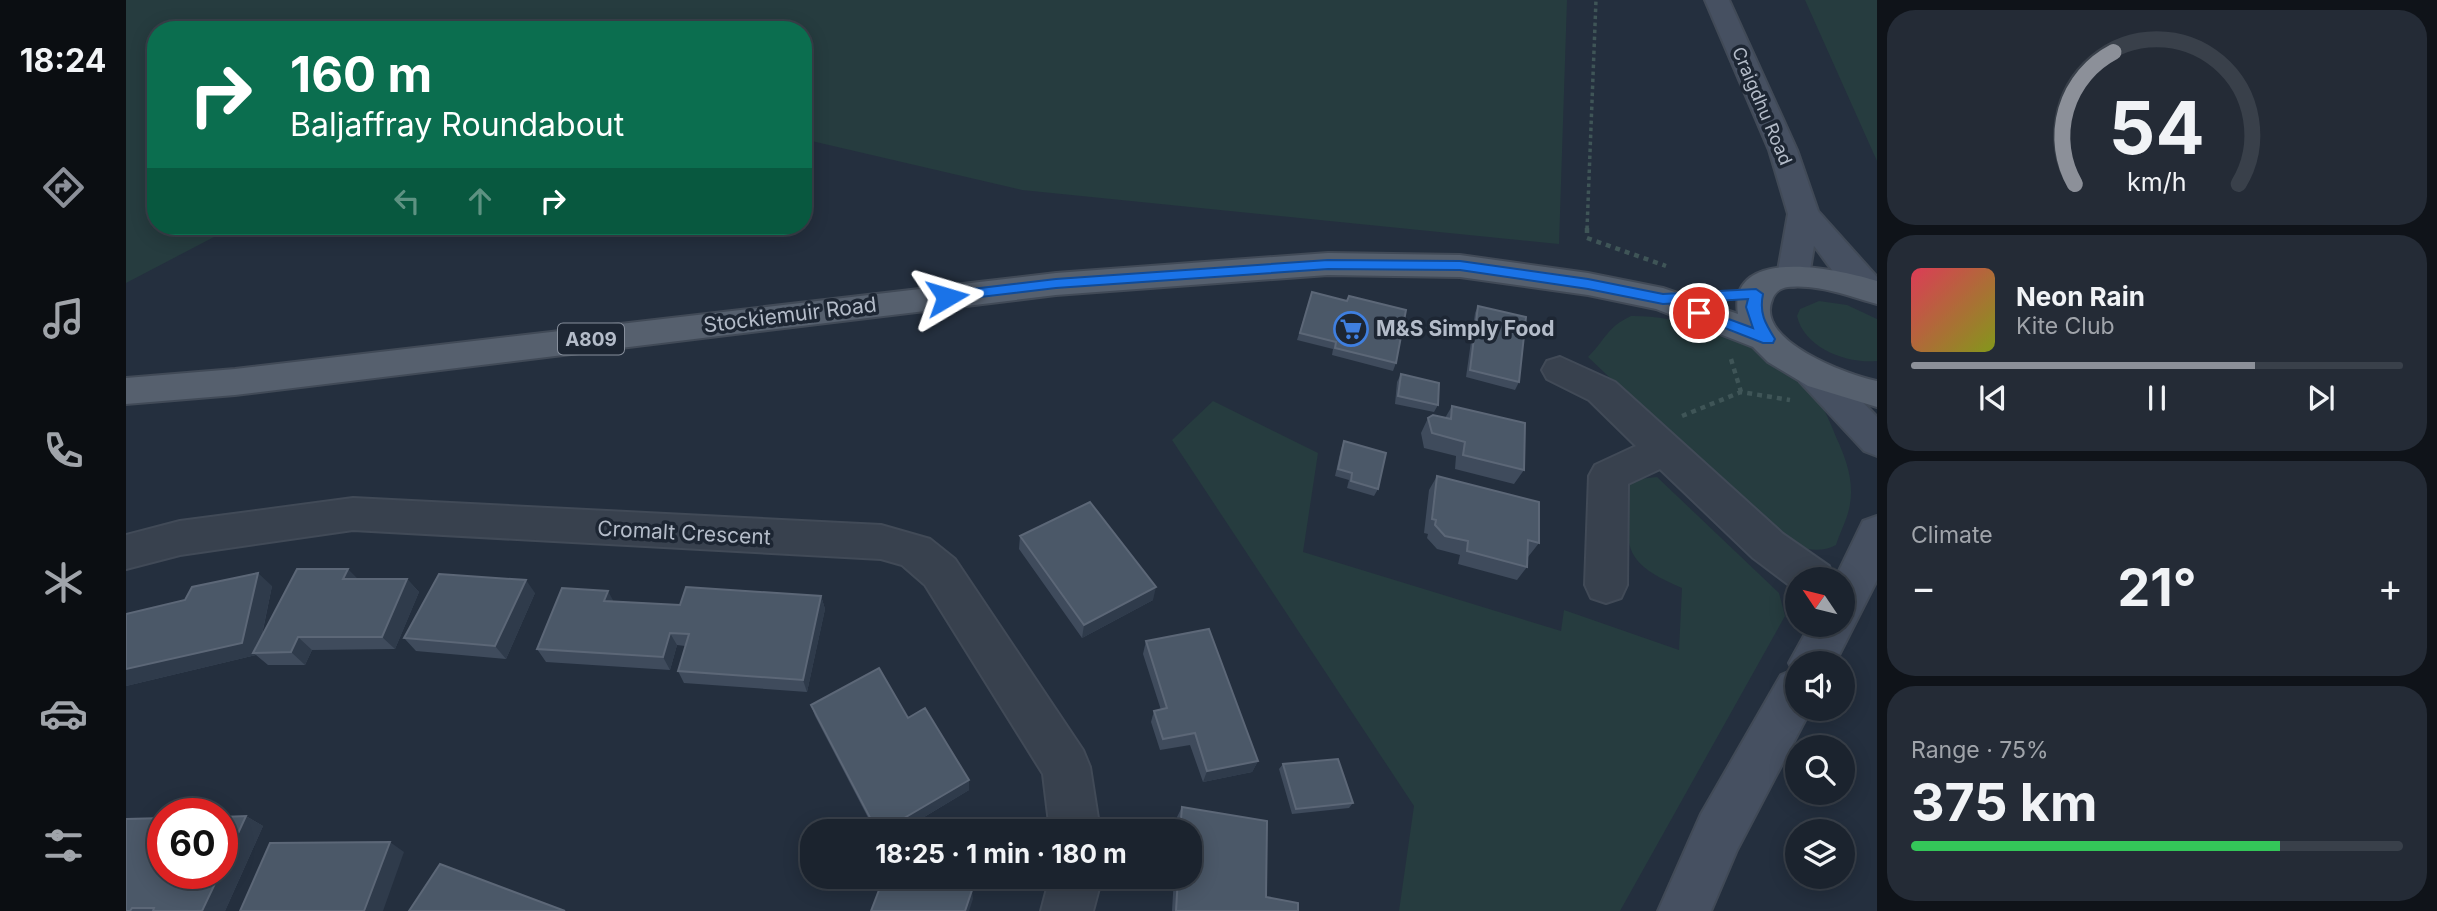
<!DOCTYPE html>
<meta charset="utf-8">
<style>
:root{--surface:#1b232e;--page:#242b36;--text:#f1f3f6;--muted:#a0a4aa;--line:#39404a;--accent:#8c9099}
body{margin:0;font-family:Inter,sans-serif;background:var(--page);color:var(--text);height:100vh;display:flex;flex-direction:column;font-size:26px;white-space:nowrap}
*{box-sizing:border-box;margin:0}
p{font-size:23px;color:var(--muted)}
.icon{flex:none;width:38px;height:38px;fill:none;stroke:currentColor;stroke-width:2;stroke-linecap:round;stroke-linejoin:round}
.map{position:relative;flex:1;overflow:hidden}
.drawer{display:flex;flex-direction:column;gap:10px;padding:10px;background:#0f1319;width:560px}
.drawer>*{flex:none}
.hud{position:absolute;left:21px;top:21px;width:665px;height:214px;border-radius:28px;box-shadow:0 4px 18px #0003,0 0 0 2px var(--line);background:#0b6e4f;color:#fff;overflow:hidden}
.needle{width:46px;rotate:305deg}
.fabs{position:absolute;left:1659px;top:567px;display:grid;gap:14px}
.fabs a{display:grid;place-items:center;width:70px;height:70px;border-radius:50%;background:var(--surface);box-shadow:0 4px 18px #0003,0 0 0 2px var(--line);font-size:35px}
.speed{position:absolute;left:21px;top:798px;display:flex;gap:14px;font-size:35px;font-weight:700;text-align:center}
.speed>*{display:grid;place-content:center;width:91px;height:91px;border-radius:50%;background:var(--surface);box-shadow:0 4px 18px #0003,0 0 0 2px var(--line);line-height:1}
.speed .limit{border:10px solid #d22;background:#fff;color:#111}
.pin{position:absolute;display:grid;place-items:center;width:60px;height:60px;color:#fff;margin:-30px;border:4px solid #fff;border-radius:50%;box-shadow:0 2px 7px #0007}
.me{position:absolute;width:77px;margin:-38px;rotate:83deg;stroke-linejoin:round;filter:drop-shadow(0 0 5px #0008)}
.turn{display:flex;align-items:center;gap:24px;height:147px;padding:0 28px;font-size:32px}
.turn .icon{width:91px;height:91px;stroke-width:2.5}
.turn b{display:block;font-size:49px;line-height:60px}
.lanes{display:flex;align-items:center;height:66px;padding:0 28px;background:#0003;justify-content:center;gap:35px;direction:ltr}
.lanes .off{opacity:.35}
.big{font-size:52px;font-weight:700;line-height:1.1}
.drawer .card{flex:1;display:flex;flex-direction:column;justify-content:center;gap:10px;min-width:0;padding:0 24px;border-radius:28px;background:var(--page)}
.drawer .dial{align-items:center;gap:0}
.dial svg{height:182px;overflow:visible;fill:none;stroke:var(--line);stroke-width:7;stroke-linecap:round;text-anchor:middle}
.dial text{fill:var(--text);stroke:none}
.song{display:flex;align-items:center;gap:21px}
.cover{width:84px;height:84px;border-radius:10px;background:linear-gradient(135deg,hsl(350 70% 55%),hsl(70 70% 35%))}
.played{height:7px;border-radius:4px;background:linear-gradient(90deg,var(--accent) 70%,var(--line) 70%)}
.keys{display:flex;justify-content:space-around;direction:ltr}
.heat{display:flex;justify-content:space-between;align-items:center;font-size:38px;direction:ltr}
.charge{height:10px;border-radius:5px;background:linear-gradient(90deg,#34c759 75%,var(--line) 0)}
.trip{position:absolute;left:674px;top:819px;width:402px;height:70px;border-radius:28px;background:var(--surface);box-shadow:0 4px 18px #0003,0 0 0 2px var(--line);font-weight:700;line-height:70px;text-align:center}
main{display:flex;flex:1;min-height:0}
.tabs{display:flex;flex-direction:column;width:126px;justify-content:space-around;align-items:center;background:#0b0e12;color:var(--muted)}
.tabs .icon{width:49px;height:49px}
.tabs .active{color:var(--accent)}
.tabs b{font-size:32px;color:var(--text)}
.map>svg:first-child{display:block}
.green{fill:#263c3f}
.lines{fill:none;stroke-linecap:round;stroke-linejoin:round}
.street-casing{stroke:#414a57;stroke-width:4}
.secondary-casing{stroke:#414a57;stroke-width:4}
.primary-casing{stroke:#414a57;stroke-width:4}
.path-far1{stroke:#3f5557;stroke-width:3.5;stroke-dasharray:3.5 3.5;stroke-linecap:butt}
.path{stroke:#3f5557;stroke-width:4.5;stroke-dasharray:5 5;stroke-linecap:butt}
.street{fill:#38414e;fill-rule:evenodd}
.secondary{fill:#465061;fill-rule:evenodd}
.primary{fill:#56606e;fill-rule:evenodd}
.wall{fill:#3f4b5c}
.shaded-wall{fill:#2f3b4b}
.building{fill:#4b5868;stroke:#5c6777;stroke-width:2}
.route{fill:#1a73e8;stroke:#114b97;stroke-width:2}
.labels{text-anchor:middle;stroke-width:7;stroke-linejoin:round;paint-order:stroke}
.far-street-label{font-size:18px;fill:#b4bcc9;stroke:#1d2633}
.shield{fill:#1d2633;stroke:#878f9c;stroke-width:2}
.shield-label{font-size:19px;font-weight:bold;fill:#b4bcc9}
.street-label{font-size:21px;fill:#b4bcc9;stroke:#1d2633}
.poi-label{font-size:21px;font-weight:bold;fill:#b4bcc9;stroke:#1d2633;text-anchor:start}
</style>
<main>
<nav class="tabs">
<b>18:24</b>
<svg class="icon active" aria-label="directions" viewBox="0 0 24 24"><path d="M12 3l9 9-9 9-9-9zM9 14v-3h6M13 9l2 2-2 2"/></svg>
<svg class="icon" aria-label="music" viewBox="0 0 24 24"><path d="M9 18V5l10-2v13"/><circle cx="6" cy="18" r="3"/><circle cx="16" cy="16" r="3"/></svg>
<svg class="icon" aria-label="phone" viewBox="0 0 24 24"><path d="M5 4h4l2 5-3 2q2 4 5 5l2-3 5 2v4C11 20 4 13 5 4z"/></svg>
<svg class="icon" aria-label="climate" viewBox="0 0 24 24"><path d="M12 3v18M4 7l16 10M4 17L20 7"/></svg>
<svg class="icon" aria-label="car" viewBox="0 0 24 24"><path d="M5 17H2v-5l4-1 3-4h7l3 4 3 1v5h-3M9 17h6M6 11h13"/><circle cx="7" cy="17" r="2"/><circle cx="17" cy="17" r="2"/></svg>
<svg class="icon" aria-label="filters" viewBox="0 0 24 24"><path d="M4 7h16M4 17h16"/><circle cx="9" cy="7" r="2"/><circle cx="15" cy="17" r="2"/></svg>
</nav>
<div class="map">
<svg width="1751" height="911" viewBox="0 0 1751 911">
<rect width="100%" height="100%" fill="#242f3e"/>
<path class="green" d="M0,0H1441L1433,244L896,190L677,139V30H30V226H109L0,283Z
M1679,0H1751V161Z
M1693,301L1721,305L1751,319V361C1721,364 1678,348 1671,316L1674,309Z
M1505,316C1567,315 1664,352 1697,408C1702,417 1706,427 1710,437C1720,458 1728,481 1724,504C1722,518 1714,532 1710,545C1689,556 1669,546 1650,535L1462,357C1481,338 1480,328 1505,316Z
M1087,401L1192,453L1177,552L1435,631L1438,610L1553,650L1556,588C1494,562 1500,547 1503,485L1513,479L1531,477L1653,593L1659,616L1494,911H1273L1288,806L1046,440Z"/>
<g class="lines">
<g class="street-casing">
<path id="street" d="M1434,357L1489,382L1657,534L1703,566L1709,579H1671V591L1627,558L1534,469L1502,484L1501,585L1495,598L1480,603L1465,598L1459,585L1463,476L1469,465L1510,446L1463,400L1421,379L1416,370L1421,361Z
M227,498L755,525L804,539L829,559L957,750L964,767L974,831H924L917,774L799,585L776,565L755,559L227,530L54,555L0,569V535L54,521Z
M924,877H976L967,911H915Z"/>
</g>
<g class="secondary-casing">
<path id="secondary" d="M1579,0H1603L1671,150L1692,211L1751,277V298C1725,305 1703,264 1688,246L1683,276L1679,284L1667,287L1655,284L1651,276L1662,214L1643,150Z
M1687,360L1700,364L1751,417V456L1738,451L1674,382L1669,373L1674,364Z
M1751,516V580L1709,663H1671V709H1685L1611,850L1585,911H1532L1575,814L1655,675L1667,670L1663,663L1684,625H1717V579H1709L1737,521Z"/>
</g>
<g class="primary-casing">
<path id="primary" d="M1202,253L1334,255L1462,273L1537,288L1612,314C1601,243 1716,270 1751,281V304C1722,296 1693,284 1662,287C1654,288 1648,293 1646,300C1629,341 1722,375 1751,381V407L1682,386L1642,362L1627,347L1530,309L1462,295L1334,277L1202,275L930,295L109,395L0,404V378L109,369L930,273Z"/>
</g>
<path class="path-far1" d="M1461,229L1470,0"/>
<path class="path" d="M1461,228V238L1540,266
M1605,359L1615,392
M1556,416L1615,392L1664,400"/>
<use href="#street" class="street"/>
<use href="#secondary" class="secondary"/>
<use href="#primary" class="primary"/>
</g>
<path class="wall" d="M1186,292L1270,363L1267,371L1206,355L1207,349L1171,340Z
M1352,306L1393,382L1389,390L1340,377L1349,313Z
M1275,374L1312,405L1308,412L1269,404L1271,382Z
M1326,406L1398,470L1388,484L1329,469L1330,456L1298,448L1295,433L1302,418H1319Z
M1218,441L1252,489L1248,496L1221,488L1223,480L1209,476L1215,449Z
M1311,476L1413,543L1402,557L1401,567L1391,580L1332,564L1334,555L1311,549L1301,538L1302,534L1298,533L1303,490Z
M894,536L1027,600L956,638L893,549Z
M232,579H281L293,592L269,649L186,650L179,665H142L130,655L0,686V614L146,586L136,635Z
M409,593L380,659L290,651L278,638Z
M695,596L699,609L681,692L558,683L552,671L559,646L551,645L544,670L420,662L411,649L488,601L554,605Z
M1020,641L1132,761L1126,772L1077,782L1064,745L1034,750L1025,722L1028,711L1035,710L1017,654Z
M685,705L782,718L843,790L775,831H749L689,716Z
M1157,764L1227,803L1223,808L1166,814L1153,769Z
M1056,807L1140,897L1172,911H1046L1048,877H1064V831H1051V817Z
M120,816L137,826L99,911H0Z"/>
<path class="shaded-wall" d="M222,569L235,582L217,579Z
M132,573L146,586L132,653H127L130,655L0,686V669Z
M281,579L293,592L269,649L256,637Z
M400,580L409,593L380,659L369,646Z
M1030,587L1027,600L956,638L958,625Z
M482,591L489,604L478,601Z
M695,596L699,609L681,692L677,680Z
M544,633L551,645L544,670L537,657Z
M172,637L186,650L179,665L165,652Z
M1132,761L1126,772L1077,782L1081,771Z
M843,780V790L775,831H756Z
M120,816L137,826L99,911H76L94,873H96V868Z
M264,842L278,852L257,911H238Z
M846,890L847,899L843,911H839Z"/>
<path class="building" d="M1186,292L1221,301L1223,296L1280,310L1270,363L1209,348L1210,342L1174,333Z
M1352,306L1400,317L1393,382L1344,370Z
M1275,374L1313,383L1312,405L1272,396Z
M1326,406L1399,423L1398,470L1337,455L1339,442L1306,433L1302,418L1307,415L1325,419Z
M1218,441L1260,453L1252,489L1225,481L1226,473L1212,469Z
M1311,476L1413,502V543L1402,540L1401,567L1341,551L1342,541L1319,536L1309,525L1310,520L1306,519Z
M964,502L1030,587L958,625L894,536Z
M171,569H222L217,579H281L256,637H172L165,652L127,653Z
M132,573L116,643L0,669V614L59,600L66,587Z
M313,574L400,580L369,646L278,638Z
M560,587L695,596L677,680L552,671L563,634L544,633L537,657L411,649L436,588L482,591L478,601L554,605Z
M1083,629L1132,761L1081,771L1069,733L1037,739L1028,711L1041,708L1020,641Z
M753,668L782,718L799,708L843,780L756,831H751L685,705Z
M1212,759L1227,803L1170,809L1157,764Z
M1056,807L1141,821L1140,897L1172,903V911H1050L1052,877H1064V831H1054Z
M120,816L96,868V817Z
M37,818V873H94L76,911H27L28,908H6L4,911H0V819Z
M264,842L238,911H114L144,843Z
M314,864L439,911H283Z
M758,877H808L846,890L839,911H745Z"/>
<path class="route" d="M1202,260L1334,261L1462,279L1537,294L1630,289L1637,294C1633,313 1639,323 1649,339L1647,343H1637L1568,316L1566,313L1573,308L1627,328L1620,307L1622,299L1537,304L1462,289L1334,270L1202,269L930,288L821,301L815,297L821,292L930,279Z"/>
<defs>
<g id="supermarket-ring" transform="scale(1.75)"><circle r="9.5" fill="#1d2633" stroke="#3f7fe0" stroke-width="1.5"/><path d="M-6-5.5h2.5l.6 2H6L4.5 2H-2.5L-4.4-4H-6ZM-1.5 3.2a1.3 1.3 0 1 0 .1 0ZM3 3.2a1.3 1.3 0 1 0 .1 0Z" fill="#3f7fe0"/></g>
</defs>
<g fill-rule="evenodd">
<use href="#supermarket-ring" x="1225" y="329"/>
</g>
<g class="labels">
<g class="far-street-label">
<text transform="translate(1636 106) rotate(67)" y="6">Craigdhu Road</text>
</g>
<rect class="shield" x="432" y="323.5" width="66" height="31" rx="5"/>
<g class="shield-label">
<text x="465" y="346">A809</text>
</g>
<g class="street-label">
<text transform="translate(664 315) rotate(-7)" y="7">Stockiemuir Road</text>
<text transform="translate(558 533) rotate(3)" y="7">Cromalt Crescent</text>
</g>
<g class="poi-label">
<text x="1250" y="336">M&amp;S Simply Food</text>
</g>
</g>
</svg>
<div class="fabs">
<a><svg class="needle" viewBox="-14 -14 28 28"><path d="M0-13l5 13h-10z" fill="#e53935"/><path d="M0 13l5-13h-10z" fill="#a0a4aa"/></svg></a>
<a><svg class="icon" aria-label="sound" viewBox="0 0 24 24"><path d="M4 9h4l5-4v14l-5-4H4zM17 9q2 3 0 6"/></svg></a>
<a><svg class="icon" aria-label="search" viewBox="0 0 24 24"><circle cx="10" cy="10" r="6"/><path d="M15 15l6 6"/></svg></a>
<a><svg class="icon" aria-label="layers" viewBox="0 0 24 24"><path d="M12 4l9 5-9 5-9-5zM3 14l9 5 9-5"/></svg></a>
</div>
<div class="speed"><div class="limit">60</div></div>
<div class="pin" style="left:1573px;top:313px;background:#d93025"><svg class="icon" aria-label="arrive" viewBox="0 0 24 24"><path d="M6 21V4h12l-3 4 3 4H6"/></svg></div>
<svg class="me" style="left:821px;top:297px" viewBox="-20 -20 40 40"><path d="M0-17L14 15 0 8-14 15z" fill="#1a73e8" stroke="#fff" stroke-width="4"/></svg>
<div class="trip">18:25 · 1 min · 180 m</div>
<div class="hud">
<div class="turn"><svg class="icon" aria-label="right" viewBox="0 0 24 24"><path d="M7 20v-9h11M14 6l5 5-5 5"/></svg><div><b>160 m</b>Baljaffray Roundabout</div></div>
<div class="lanes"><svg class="icon off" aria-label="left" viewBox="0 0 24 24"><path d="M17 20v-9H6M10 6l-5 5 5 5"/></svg><svg class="icon off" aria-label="ahead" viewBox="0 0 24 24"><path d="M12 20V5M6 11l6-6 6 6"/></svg><svg class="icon" aria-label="right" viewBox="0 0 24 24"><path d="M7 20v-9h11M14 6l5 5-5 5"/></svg></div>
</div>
</div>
<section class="drawer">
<div class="card dial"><svg viewBox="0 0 100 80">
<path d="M14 69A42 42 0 1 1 86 69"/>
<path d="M14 69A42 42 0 0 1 31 11" stroke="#8c9099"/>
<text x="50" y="56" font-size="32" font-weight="700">54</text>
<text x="50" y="72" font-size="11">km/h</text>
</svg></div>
<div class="card">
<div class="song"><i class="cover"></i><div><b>Neon Rain</b><p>Kite Club</p></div></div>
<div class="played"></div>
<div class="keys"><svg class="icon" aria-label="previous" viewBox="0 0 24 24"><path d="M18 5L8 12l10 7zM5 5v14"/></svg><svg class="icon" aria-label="pause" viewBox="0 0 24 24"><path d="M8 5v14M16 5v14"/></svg><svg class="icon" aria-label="next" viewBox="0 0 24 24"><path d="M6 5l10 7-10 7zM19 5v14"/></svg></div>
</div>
<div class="card"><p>Climate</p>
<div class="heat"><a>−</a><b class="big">21°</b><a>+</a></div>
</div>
<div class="card"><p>Range · 75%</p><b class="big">375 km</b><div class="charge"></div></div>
</section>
</main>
